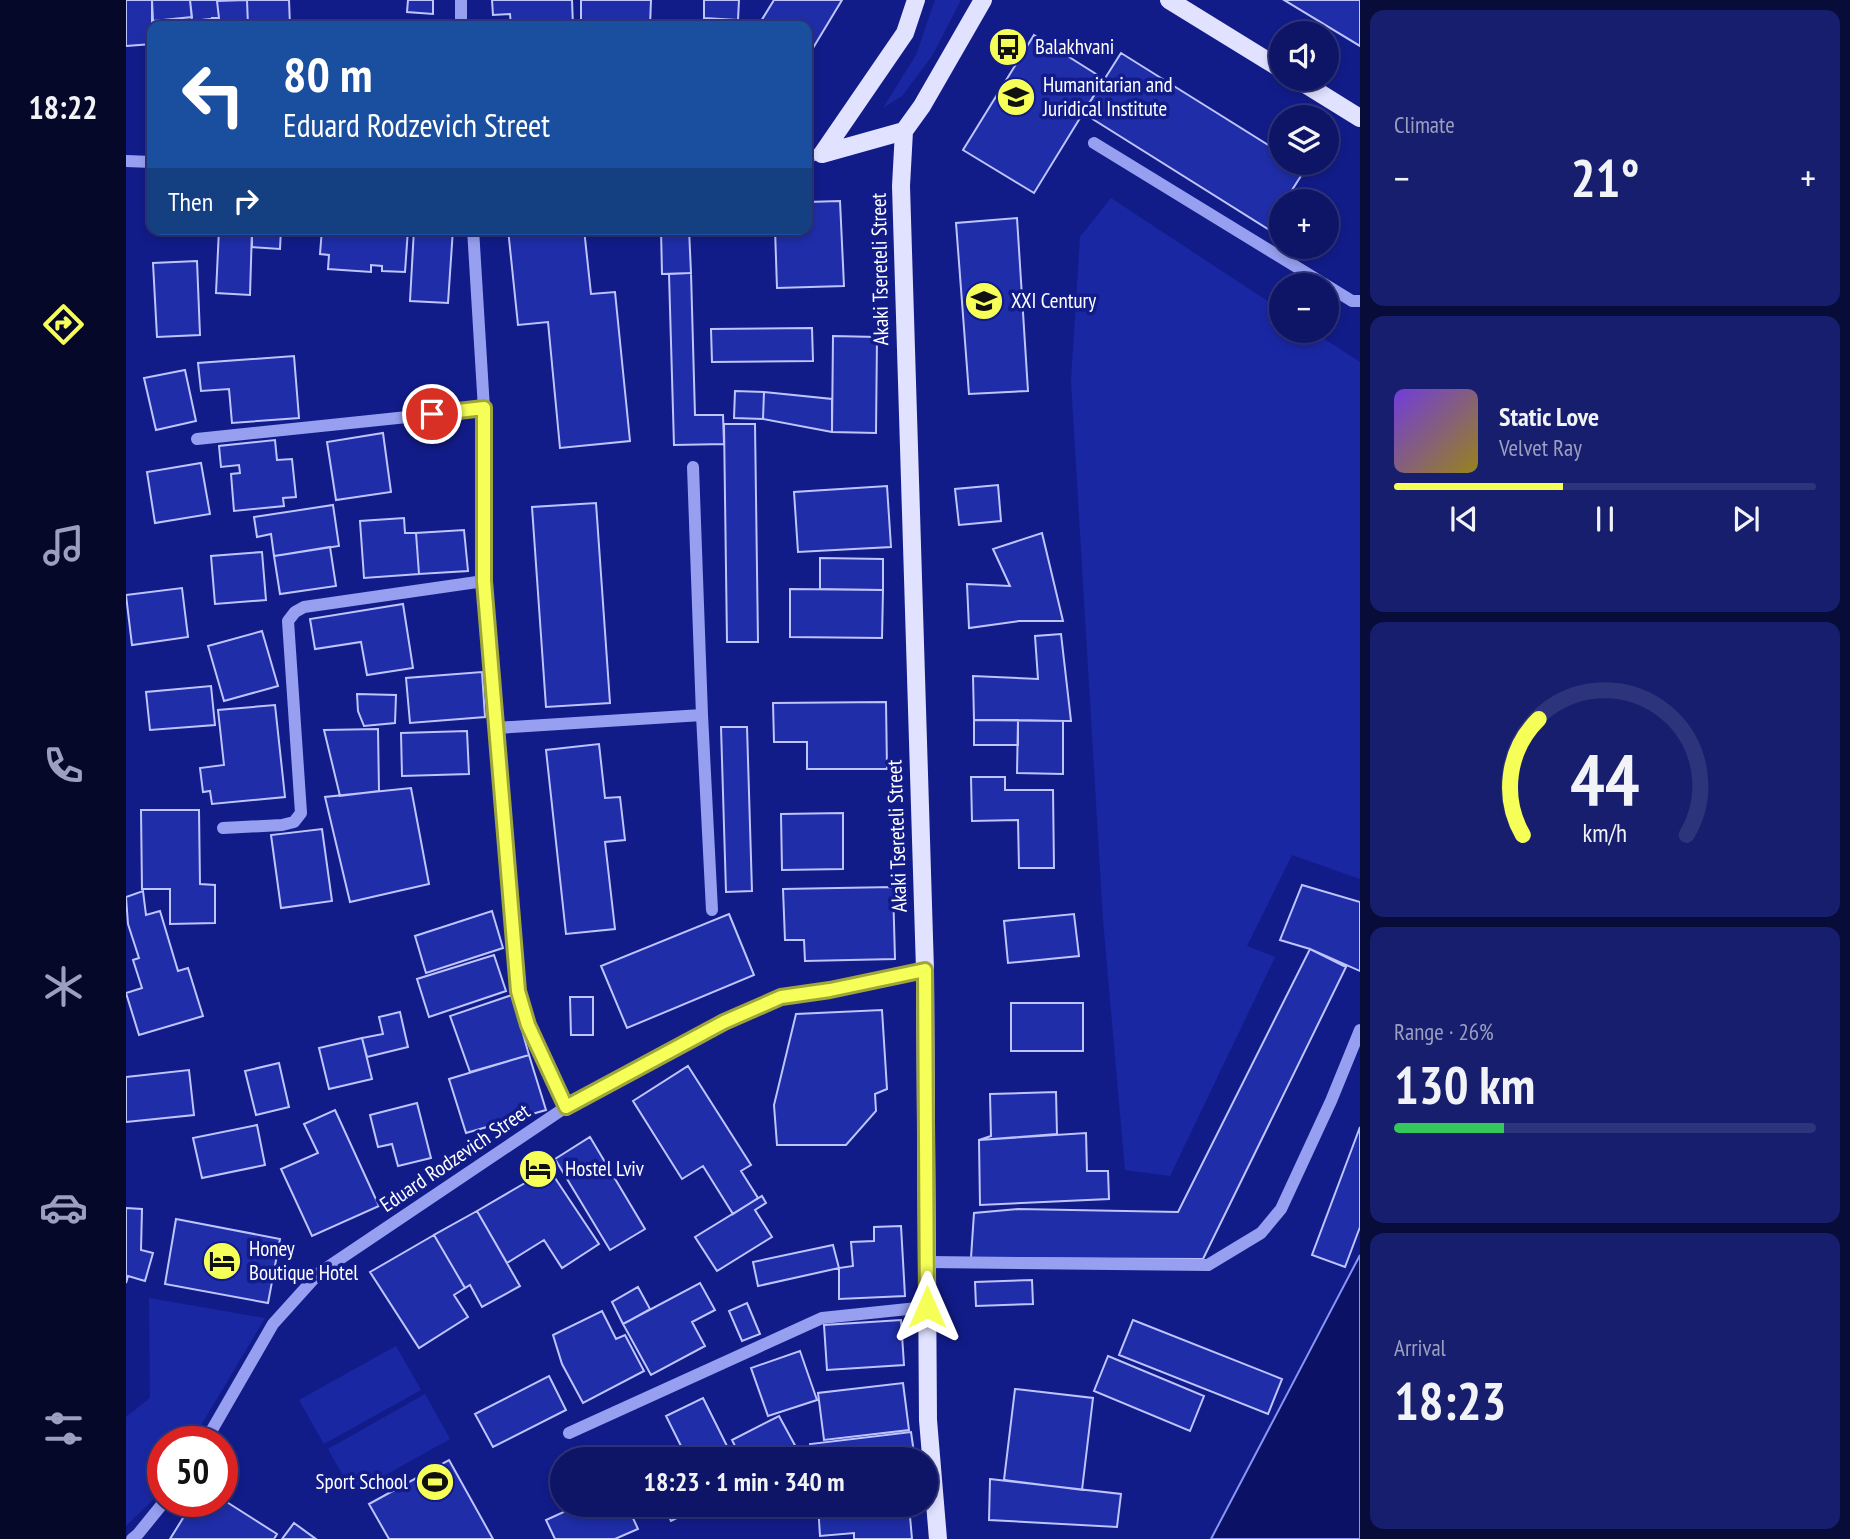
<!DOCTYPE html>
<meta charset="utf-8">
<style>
:root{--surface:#0e1567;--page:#171e6d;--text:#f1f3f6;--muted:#9b9fc0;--line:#2e347b;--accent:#f5ff57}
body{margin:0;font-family:"PT Sans Narrow",sans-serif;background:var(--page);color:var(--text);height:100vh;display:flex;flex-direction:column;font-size:26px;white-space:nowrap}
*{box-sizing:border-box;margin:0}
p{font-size:23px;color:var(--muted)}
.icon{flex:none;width:38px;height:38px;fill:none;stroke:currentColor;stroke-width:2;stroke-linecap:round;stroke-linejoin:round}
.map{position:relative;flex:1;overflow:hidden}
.sheet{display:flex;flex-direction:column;gap:10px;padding:10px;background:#080c39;width:490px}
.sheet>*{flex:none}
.top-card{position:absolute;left:21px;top:21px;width:665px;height:214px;border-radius:14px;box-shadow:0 4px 10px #0003,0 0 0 2px var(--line);background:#1a4fa0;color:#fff;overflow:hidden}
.tools{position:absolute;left:1143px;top:21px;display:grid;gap:14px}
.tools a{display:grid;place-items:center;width:70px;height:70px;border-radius:50%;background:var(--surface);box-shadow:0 4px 10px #0003,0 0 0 2px var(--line);font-size:35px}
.speed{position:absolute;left:21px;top:1426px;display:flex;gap:14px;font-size:35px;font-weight:700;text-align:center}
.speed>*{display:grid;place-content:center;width:91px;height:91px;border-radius:50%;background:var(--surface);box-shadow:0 4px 10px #0003,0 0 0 2px var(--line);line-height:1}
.speed .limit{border:10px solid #d22;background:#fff;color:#111}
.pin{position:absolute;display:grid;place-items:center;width:60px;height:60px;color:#fff;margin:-30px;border:4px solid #fff;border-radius:50%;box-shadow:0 2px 7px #0007}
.me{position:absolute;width:77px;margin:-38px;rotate:0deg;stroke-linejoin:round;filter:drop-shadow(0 0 5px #0008)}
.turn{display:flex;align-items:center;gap:24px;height:147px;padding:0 21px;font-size:32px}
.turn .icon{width:91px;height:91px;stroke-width:2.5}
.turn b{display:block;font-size:49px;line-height:60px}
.then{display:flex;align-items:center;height:66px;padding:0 21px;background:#0003;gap:14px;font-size:26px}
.big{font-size:52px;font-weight:600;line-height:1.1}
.sheet .widget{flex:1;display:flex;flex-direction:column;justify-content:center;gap:10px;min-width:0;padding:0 24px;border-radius:14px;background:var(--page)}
.sheet .dial{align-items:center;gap:0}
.dial svg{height:182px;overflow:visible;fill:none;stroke:var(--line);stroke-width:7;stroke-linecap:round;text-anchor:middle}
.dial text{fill:var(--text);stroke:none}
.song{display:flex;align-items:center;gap:21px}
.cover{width:84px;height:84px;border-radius:10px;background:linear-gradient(135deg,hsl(260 70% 55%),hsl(50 70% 35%))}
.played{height:7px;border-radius:4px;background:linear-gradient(90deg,var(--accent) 40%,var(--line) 40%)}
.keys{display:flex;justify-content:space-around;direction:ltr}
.heat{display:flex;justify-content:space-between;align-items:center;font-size:38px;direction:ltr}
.charge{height:10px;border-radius:5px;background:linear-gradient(90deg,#34c759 26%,var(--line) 0)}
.trip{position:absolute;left:424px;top:1447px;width:388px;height:70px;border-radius:35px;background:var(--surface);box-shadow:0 4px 10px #0003,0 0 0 2px var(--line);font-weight:600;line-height:70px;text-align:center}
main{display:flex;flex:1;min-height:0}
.menu{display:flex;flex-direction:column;width:126px;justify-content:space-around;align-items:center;background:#060829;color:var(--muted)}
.menu .icon{width:49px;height:49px}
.menu .on{color:var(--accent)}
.menu b{font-size:32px;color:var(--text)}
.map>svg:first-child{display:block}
.green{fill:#1a27a3}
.water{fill:#0b1265;stroke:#8995f4;stroke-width:2}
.building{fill:#1f2da8;stroke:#bec4fc;stroke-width:2}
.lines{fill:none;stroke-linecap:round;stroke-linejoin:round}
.minor{stroke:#97a0f0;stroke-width:12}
.major{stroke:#e1e2ff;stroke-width:18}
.route-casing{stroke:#9fa639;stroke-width:18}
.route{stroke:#f5ff57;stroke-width:12}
.labels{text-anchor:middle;stroke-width:7;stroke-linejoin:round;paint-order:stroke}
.poi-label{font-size:21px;fill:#fff;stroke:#121c89;text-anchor:start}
.street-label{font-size:21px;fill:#fff;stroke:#121c89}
</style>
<main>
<nav class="menu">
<b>18:22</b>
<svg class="icon on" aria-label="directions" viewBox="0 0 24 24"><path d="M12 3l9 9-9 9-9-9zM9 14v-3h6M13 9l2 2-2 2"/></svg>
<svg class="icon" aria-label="music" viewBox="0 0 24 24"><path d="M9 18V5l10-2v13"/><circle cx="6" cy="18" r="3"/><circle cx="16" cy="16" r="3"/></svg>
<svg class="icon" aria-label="phone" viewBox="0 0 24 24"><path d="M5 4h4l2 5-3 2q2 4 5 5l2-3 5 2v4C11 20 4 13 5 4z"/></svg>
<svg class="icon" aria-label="climate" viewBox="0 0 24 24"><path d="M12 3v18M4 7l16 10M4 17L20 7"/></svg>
<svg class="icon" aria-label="car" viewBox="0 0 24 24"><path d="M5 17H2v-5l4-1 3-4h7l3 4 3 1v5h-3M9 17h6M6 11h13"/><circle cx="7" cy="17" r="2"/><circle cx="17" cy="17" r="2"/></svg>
<svg class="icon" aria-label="filters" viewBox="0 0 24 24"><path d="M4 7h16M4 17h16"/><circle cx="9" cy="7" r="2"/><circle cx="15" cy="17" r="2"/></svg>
</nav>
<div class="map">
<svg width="1234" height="1539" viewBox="0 0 1234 1539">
<rect width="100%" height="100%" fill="#121c89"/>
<path class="green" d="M809,0H835L806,56L776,96L757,108L790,55Z
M985,198L1155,310V331H1186L1234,362V879L1166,855L1121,946L1149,957L1044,1176L999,1170L977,920L945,381L954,237Z
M23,1298L139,1318L65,1442H37V1490L0,1526V1417L24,1398Z
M270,1346L295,1390L198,1444L173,1400Z
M299,1394L324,1439L227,1493L202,1449Z"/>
<path class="water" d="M1234,1255V1539H1085Z"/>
<path class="building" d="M0,0H26V44L0,46Z
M26,0H64L66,17L27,21Z
M64,0H113L91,1L93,18L66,21Z
M121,0H163L164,26H122Z
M121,0L122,26H86V18H93L91,1Z
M282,0H307V14L281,12Z
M366,0H446L447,26H385L384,14L367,15Z
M455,0H525L524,26H455Z
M578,0H613L612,20L578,18Z
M648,0H716L681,58V26H632Z
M1158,0H1234V46Z
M228,21V26H197V23Z
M908,35L978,79L908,193L837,150Z
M995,53L1155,153V163H1171L1180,168L1159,201H1155V208L1142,229L957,113Z
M714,201L718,286L651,288L649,229H681V202Z
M891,218L902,391L843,394L830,223Z
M93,229H126L124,295L90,293Z
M126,229H155L154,249L126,247Z
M196,229H282L279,272L256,271V266L245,265V272L202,269L203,255L194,254Z
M288,229H327L322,303L284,301Z
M382,229H458L465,294L489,292L504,441L434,448L422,322L392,325Z
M535,229H563L565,273L536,274Z
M71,261L74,335L31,337L27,263Z
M565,273L569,415H597L598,444L548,445L543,274Z
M686,328L687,361L586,362L585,329Z
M707,336L751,337L750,433L706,432Z
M168,356L173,418L106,423L103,389L75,391L72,363Z
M59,370L70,421L30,430L18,378Z
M609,391L638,392L637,419L608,418Z
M638,392L706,399V432L637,419Z
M598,424H629L632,642H601Z
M257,433L265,492L210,500L201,442Z
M149,440L151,460L166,459L170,497L157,498L158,506L108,511L105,474L114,473L113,465L95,467L93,446Z
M75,463L84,514L29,523L21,472Z
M872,485L875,521L833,525L829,489Z
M761,486L765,547L672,552L668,492Z
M470,503L484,703L420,707L406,507Z
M207,505L213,546L148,556L145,534L131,537L128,517Z
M278,518L279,533H290L293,574L238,578L234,521Z
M338,530L342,571L293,574L290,533Z
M916,533L937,621H893L843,628L841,584L884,586L867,549Z
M204,547L210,586L154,594L148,556Z
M136,552L140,600L89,604L85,556Z
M694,558L757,559V590L694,589Z
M56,588L62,637L6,645L0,595Z
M664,589L757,590L756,638L664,637Z
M277,604L287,668L241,675L235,642L189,649L184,619Z
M136,631L152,686L98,701L82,646Z
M935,634L945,721L848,720L847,676L912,679L909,636Z
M356,672L359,717L284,723L280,678Z
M85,686L89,725L24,730L20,692Z
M231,694L270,695L269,723L238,726L232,711Z
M760,702L761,769H681V742H648L647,703Z
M149,705L159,797L86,804L84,791L77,792L74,768L98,765L92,710Z
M848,720H892V745H848Z
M892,720L937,721V774L891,773Z
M595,727H621L626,891L600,892Z
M252,729L253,791L214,796L198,730Z
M341,731L343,774L276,776L275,733Z
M473,744L479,798L494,797L499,840L479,842L489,929L440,934L420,750Z
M845,777H879V790H927L928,868H893L892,820L846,821Z
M285,788L303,884L224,902L199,797Z
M15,810H73L74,884L89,885V923L44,924V889H16Z
M717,813V869L656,870L655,814Z
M196,829L206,901L155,908L145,835Z
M1176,885L1234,902V971L1184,949L1154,940Z
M767,887L769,959L679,961L678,940H659L657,889Z
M17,891L20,915L34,911L52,971L62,968L77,1016L13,1035L0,993L16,988L7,960L13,958L2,924L0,897Z
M366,911L377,948L300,973L289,936Z
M603,914L628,975L501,1028L475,966Z
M948,914L953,956L882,963L878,921Z
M1184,949L1220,967L1077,1259L845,1258L848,1213L892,1209L1052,1212Z
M368,955L380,991L303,1017L291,979Z
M386,995L403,1055L344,1072L324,1016Z
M444,997H467V1035H445Z
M885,1003H957V1051H885Z
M756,1010L761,1089L749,1094L750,1111L720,1145H651L648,1105L670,1014Z
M274,1012L282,1047L241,1057L236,1038L257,1034L253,1017Z
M236,1038L246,1079L203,1089L193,1048Z
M403,1055L420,1110L340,1133L323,1079Z
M153,1063L163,1107L130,1115L119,1071Z
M562,1066L625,1165L615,1171L632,1198L607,1214L577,1166L556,1179L507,1101Z
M63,1070L68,1115L0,1122V1077Z
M930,1092L931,1134L853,1140L865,1136L864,1094Z
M291,1103L305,1158L272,1166L266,1144L252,1147L244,1115Z
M209,1110L253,1206L186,1236L155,1169L192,1153L178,1124Z
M131,1125L139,1165L76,1178L67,1138Z
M1234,1127V1227L1219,1267L1186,1255Z
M960,1133L961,1171H982L983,1199L854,1205L853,1140Z
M464,1137L519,1229L484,1250L429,1159Z
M423,1169L473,1244L436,1268L418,1240L381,1263L351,1211Z
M636,1196L640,1203L629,1210L646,1237L591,1271L569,1237Z
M0,1208L16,1209L15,1250L27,1253L19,1281L2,1276L0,1283Z
M351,1211L394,1286L356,1307L344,1285L339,1288L308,1235Z
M50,1219L154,1239L142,1303L39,1284Z
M775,1226L779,1296L713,1299V1268L727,1266L725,1242L748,1241V1227Z
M308,1235L339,1288L328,1295L342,1317L293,1348L244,1272Z
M707,1245L713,1268L632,1286L627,1262Z
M906,1280L907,1304L850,1306L849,1282Z
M574,1283L589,1310L566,1322L579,1346L525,1375L497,1324Z
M512,1287L524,1309L497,1324L486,1302Z
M621,1303L634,1334L616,1341L603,1311Z
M476,1311L490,1339L499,1335L518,1371L457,1403L436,1364L427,1335Z
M775,1320L778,1365L701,1370L698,1325Z
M1007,1320L1156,1379L1142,1414L993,1355Z
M674,1351L691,1400L642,1416L625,1368Z
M982,1356L1078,1396L1064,1431L968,1391Z
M423,1376L440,1410L367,1447L349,1414Z
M777,1383L783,1430L698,1440L692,1393Z
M889,1389L967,1398L956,1490L878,1480Z
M577,1398L608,1460H562L540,1416Z
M653,1416L677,1460H616L606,1440Z
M785,1432L789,1460H686L684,1444Z
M323,1460L367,1539H263L243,1504Z
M864,1479L995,1494L991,1527L863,1520Z
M96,1499L151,1534L148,1539H44L67,1502H96Z
M453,1505H501L512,1529L489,1539H429L420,1520Z
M537,1505H577L545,1521Z
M692,1505H783L786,1539H728V1533L694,1536Z
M168,1523L190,1539H156Z"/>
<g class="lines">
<path class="minor" d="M335,26V0
M968,143L1200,285
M681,156L696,154
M0,161L26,162
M347,229L358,409V581L392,991L402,1025L440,1107
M1200,285L1226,301H1234
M71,439L358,409
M567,467L576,715L586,910
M370,728L576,715
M97,828L156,825L168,822L175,813L162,621L169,612L178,607L358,581
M801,1262L1082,1265L1135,1233L1155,1209L1205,1101L1234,1030
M443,1433L696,1318L801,1307
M79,1442L147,1324L193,1273L440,1107L598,1022L655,997L704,990L799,970
M6,1539L12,1534L38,1502"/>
<path class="major" d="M1043,0L1155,69
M1171,79L1234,118
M696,154L779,33L790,0
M696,154L778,131
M812,1539L802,1420L799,970L775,186L778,131L796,106L857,0"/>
</g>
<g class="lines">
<g class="route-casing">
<path id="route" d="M306,414L358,408V581L392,991L402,1025L440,1107L598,1022L655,997L704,990L799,970L801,1307"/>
</g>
<use href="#route" class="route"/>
</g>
<defs>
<g id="bus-disc" transform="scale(2.0125)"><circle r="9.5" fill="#f5ff57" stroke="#121c89"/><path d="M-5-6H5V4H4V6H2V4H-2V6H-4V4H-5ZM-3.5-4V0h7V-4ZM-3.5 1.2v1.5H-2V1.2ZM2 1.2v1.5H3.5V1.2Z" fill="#111"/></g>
<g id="university-disc" transform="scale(2.0125)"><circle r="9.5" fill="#f5ff57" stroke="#121c89"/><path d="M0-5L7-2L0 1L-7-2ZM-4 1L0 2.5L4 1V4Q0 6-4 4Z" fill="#111"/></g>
<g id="school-disc" transform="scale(2.0125)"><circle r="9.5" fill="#f5ff57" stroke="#121c89"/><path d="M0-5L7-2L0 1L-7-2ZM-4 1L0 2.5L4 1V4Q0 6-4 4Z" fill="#111"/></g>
<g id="hotel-disc" transform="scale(2.0125)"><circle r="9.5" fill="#f5ff57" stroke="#121c89"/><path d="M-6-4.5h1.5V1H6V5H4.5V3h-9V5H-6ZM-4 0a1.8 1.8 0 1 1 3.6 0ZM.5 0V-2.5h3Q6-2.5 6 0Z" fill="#111"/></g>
<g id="stadium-disc" transform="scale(2.0125)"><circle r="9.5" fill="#f5ff57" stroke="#121c89"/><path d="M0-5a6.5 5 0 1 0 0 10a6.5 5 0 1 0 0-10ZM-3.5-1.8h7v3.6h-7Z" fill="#111"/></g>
</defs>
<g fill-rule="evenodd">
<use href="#bus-disc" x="882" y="47"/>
<use href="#university-disc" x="890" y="97"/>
<use href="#school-disc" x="858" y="301"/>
<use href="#hotel-disc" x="412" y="1169"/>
<use href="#hotel-disc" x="96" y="1261"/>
<use href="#stadium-disc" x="309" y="1482"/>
</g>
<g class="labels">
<g class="poi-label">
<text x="909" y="54">Balakhvani</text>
<text x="917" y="92">Humanitarian and<tspan x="917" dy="24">Juridical Institute</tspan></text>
<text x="885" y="308">XXI Century</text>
<text x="439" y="1176">Hostel Lviv</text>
<text x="123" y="1256">Honey<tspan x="123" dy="24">Boutique Hotel</tspan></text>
<text x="282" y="1489" text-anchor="end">Sport School</text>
</g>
<g class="street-label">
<text transform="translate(754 269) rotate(-91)" y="7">Akaki Tsereteli Street</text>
<text transform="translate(771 836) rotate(-92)" y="7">Akaki Tsereteli Street</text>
<text transform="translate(329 1158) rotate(-34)" y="7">Eduard Rodzevich Street</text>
</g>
</g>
</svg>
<div class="tools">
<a><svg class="icon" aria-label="sound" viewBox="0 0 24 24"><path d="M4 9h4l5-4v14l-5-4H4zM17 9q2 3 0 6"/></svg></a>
<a><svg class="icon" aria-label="layers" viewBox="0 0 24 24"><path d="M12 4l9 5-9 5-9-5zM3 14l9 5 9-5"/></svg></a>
<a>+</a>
<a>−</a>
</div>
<div class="speed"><div class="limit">50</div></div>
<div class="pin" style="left:306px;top:414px;background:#d93025"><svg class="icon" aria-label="arrive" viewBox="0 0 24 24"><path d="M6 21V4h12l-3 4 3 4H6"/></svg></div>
<svg class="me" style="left:801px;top:1307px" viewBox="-20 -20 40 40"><path d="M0-17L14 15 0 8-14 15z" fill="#f5ff57" stroke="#fff" stroke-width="4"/></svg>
<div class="trip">18:23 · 1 min · 340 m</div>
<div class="top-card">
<div class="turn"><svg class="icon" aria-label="left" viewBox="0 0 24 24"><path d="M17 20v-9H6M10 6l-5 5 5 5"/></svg><div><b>80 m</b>Eduard Rodzevich Street</div></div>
<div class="then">Then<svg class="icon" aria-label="right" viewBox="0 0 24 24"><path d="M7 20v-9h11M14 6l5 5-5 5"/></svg></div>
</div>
</div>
<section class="sheet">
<div class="widget"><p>Climate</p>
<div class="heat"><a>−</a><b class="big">21°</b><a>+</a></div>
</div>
<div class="widget">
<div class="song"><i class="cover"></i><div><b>Static Love</b><p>Velvet Ray</p></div></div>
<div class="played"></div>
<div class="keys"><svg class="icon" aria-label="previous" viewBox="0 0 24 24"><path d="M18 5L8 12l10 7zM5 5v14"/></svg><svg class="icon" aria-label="pause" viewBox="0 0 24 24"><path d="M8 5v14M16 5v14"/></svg><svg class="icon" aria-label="next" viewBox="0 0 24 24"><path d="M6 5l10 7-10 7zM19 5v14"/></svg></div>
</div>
<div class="widget dial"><svg viewBox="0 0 100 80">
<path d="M14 69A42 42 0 1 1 86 69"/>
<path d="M14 69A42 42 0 0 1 21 18" stroke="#f5ff57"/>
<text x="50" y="56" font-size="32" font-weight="700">44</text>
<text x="50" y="72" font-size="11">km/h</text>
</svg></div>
<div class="widget"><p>Range · 26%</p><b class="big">130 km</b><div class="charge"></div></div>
<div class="widget"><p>Arrival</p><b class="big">18:23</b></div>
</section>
</main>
